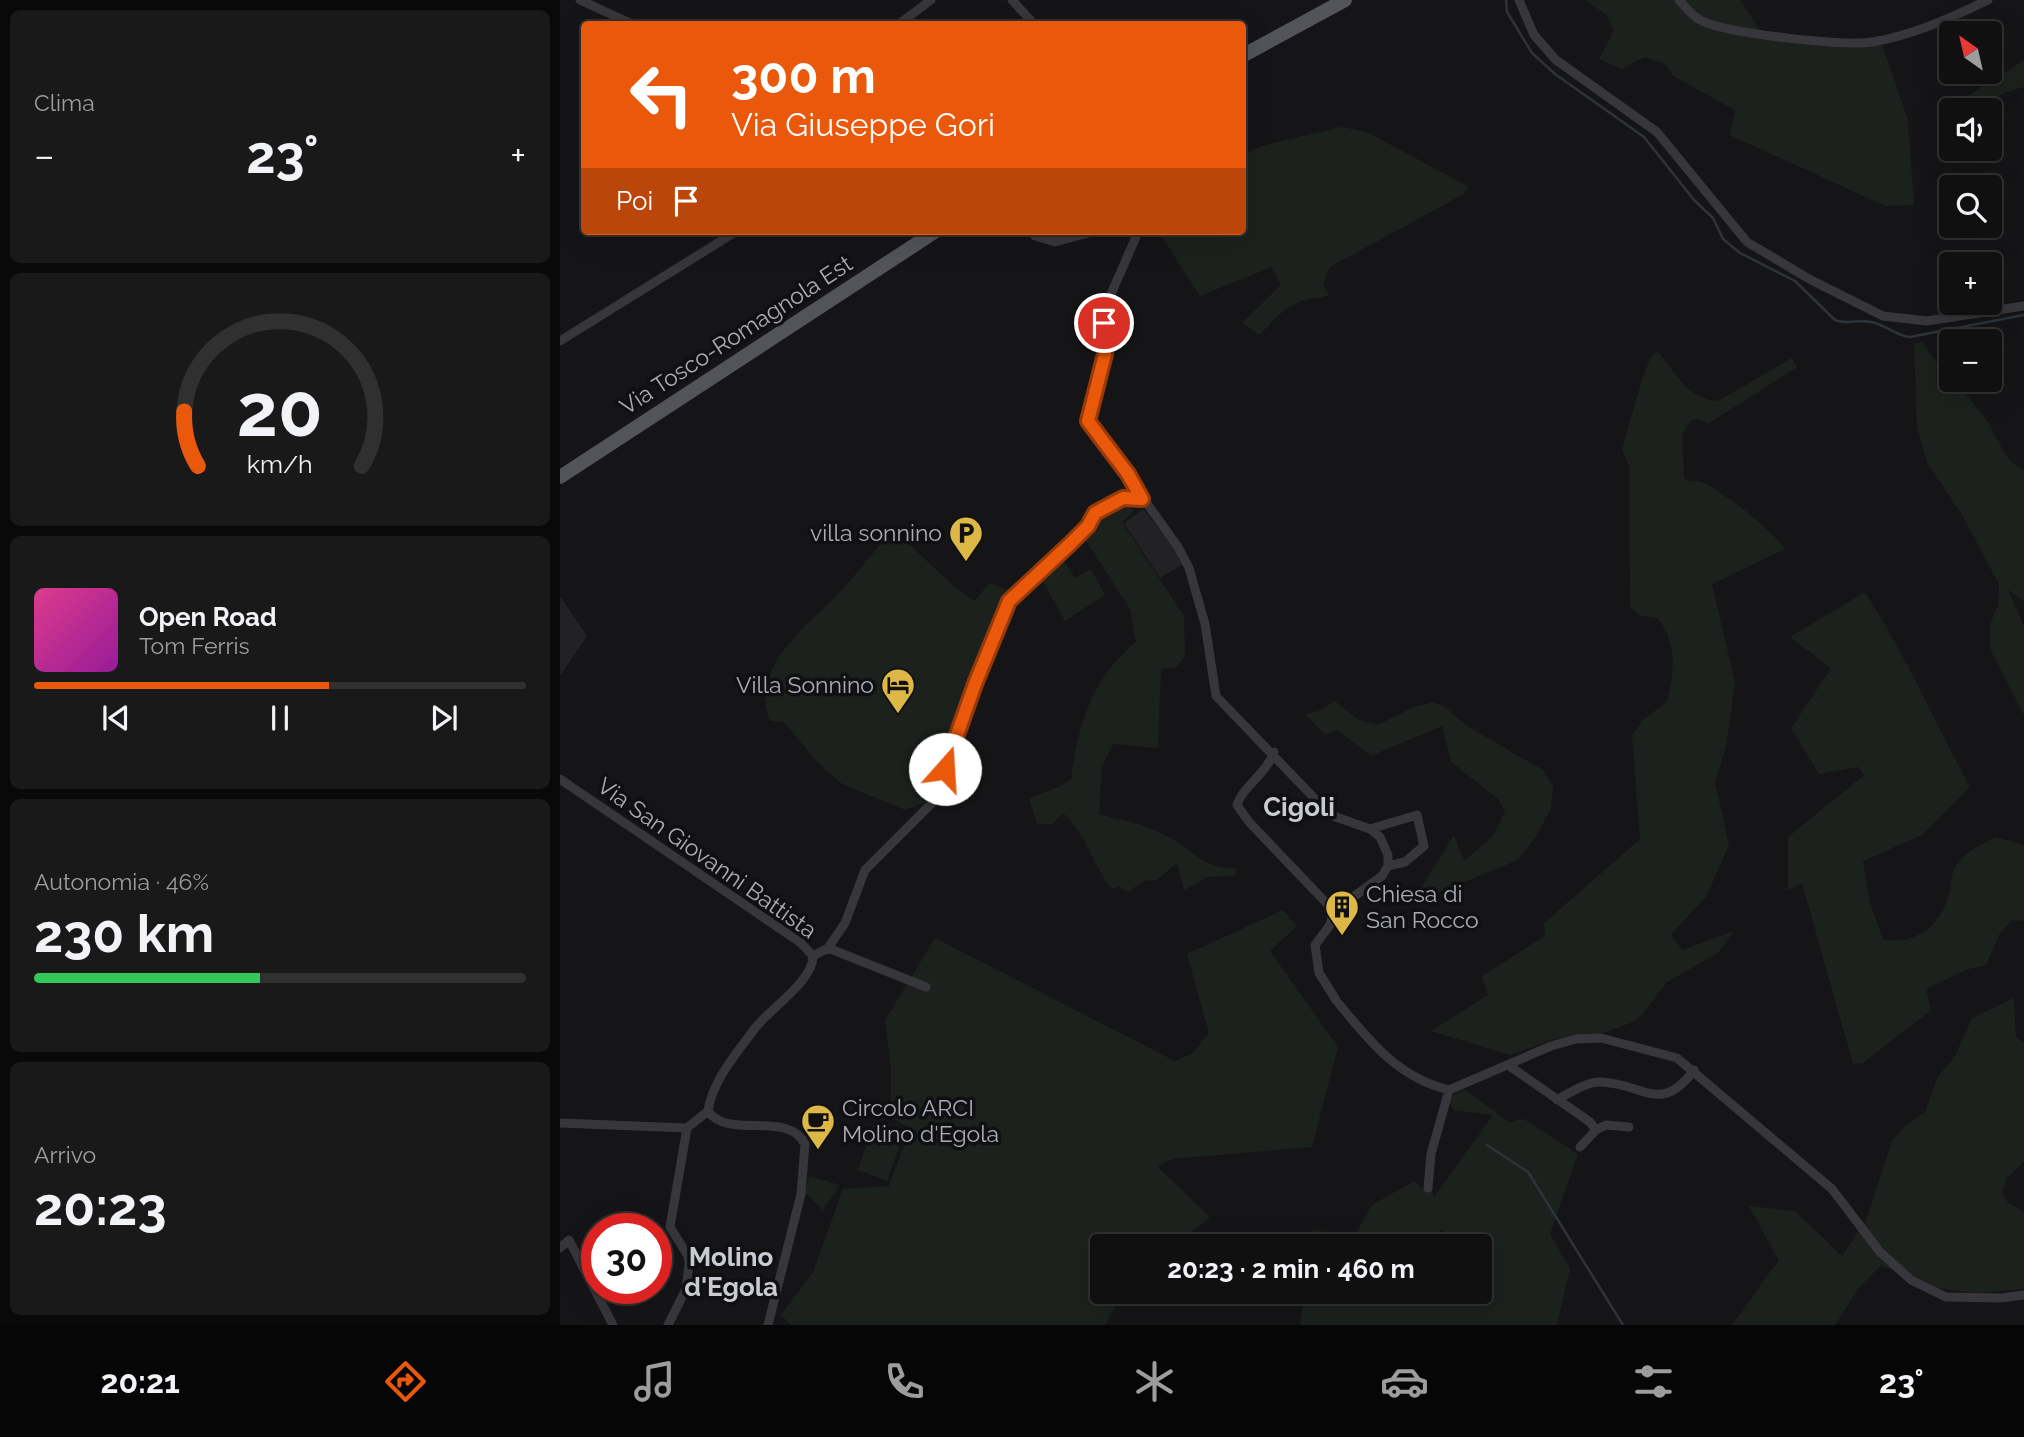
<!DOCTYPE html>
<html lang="it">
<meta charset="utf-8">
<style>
:root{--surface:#101011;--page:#19191a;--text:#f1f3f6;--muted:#9c9d9f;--line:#303031;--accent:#ea580c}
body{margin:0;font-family:Raleway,sans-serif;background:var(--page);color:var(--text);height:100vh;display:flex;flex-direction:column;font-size:26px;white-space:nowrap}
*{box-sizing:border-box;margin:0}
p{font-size:23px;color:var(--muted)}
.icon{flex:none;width:38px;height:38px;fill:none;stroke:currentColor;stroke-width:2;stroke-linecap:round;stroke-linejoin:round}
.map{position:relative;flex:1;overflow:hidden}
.drawer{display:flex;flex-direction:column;gap:10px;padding:10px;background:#090909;width:560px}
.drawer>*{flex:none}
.top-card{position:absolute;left:21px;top:21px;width:665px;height:214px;border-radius:7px;box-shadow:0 7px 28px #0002,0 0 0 2px var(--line);background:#ea580c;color:#fff;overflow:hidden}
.needle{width:46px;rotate:326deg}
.tools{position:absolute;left:1379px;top:21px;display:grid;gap:14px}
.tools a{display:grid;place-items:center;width:63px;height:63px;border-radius:7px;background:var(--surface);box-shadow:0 7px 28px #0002,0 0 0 2px var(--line);font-size:35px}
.speed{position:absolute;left:21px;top:1213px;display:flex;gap:14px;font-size:35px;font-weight:700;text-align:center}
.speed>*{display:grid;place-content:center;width:91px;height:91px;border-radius:50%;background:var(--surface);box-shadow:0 7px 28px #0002,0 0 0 2px var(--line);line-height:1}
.speed .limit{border:10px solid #d22;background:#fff;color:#111}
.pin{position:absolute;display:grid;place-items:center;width:60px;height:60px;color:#fff;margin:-30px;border:4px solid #fff;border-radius:50%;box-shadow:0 2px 7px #0007}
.me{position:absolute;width:77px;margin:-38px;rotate:19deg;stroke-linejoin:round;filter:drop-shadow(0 0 5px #0008)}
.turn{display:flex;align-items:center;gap:24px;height:147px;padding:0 35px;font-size:32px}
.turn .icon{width:91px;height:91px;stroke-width:2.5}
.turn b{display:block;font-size:49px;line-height:60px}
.then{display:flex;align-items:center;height:66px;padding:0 35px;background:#0003;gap:14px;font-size:26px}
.big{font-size:52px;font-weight:700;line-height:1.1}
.drawer .tile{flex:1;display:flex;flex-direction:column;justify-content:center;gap:10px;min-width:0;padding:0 24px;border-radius:10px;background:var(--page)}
.drawer .dial{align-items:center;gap:0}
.dial svg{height:182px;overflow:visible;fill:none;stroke:var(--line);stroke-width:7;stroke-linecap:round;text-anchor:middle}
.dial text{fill:var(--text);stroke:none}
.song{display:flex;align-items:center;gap:21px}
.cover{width:84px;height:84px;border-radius:10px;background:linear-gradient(135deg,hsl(330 70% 55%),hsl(300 70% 35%))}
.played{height:7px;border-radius:4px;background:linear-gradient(90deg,var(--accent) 60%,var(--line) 60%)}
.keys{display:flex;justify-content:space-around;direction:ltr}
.heat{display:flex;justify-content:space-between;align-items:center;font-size:38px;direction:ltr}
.charge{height:10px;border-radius:5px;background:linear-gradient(90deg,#34c759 46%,var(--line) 0)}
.trip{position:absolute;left:530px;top:1234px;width:402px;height:70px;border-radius:7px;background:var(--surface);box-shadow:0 7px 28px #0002,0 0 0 2px var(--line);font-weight:700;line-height:70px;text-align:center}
.tab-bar{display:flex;height:112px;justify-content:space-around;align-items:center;background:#060607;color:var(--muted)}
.tab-bar .icon{width:49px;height:49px}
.tab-bar .on{color:var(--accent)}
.tab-bar b{font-size:32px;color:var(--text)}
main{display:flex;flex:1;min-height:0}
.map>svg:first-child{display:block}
.built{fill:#222124}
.green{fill:#1c211d}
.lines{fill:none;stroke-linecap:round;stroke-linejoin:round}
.stream{stroke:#2d3339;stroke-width:2.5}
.minor{stroke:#37373b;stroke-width:9}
.primary{stroke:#53545a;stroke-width:14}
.route-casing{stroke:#983908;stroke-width:18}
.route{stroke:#ea580c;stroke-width:12}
.labels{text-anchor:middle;stroke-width:7;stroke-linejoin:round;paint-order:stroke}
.street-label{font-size:23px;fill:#a9acb5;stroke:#101012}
.poi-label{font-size:23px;fill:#a9acb5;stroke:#101012;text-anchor:end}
.quarter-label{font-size:26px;font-weight:bold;fill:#c9cbd2;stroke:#101012}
</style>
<main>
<section class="drawer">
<div class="tile"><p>Clima</p>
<div class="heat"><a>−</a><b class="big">23°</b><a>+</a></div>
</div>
<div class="tile dial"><svg viewBox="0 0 100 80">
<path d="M14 69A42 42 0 1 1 86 69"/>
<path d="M14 69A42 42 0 0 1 8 45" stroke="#ea580c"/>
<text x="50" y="56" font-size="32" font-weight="700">20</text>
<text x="50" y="72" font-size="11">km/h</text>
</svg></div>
<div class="tile">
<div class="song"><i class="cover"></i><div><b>Open Road</b><p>Tom Ferris</p></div></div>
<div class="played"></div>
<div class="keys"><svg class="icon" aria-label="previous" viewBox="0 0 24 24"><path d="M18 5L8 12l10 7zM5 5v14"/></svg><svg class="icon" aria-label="pause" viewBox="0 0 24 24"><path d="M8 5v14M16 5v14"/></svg><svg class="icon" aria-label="next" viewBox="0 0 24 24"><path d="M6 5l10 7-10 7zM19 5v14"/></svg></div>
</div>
<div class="tile"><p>Autonomia · 46%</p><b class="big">230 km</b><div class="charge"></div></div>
<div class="tile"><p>Arrivo</p><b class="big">20:23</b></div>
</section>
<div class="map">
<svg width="1464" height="1325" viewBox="0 0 1464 1325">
<rect width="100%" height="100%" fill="#151517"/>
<path class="built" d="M583,509L616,550L623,564L600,578L564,523Z
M0,596L27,636L0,676Z"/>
<path class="green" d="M1025,0H1180L1206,39L1322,45L1348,120L1354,205L1325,206L1170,135L1175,110L1113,76L1105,64L1085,57L1061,69L1039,59L1054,31L1046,14Z
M1464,60V87C1441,92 1422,107 1399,105L1403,99Z
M782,127L807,132L909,187L904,194L770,267L763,284L769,295C761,299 757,297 748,299C727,304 713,320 700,335L682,323L721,285L712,267L640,296L600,234L601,231H682L683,154L705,145Z
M1363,342C1380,374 1410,393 1428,423C1438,438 1446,464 1464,470V601L1448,590L1464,626V715L1430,649V624L1438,605L1439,584L1402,515L1367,462L1357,428L1354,344Z
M1098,351C1115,373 1128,399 1158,401L1232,358L1237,367L1148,424L1137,419L1130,421L1122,435L1124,478C1130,484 1135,479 1144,483C1166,494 1211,529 1225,549L1152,584L1175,682L1166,747L1155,782L1169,845L1146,897L1111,934L1122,950L1174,931L1158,953L1107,982L1081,1016L1071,1023L1040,1034L994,1039L950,1055L871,1031L928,995L922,976L985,936L984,923L1080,839L1072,735L1084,719L1107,702C1114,673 1118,642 1097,618L1079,615L1070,606L1069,467L1062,449L1083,376L1091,357Z
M567,504L574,511L562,522L624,616L625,656L616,668L601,669L598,748L553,744L542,766L539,814C561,820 583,824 603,834C632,847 642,871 677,868L675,876L648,877L624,890L617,863L597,880L584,881L568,892L558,886L552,889C533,866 526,833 503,813L492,824H477L469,798C486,791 497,790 511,779C518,725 532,677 576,642L570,609L526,541C537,520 544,512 567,504Z
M333,530C362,553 383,581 415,601L429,583L449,590L436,607L366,802L345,810L282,784L258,763L224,722L210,721C189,668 244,629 276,596C296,575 314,551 333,530Z
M504,561L515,578L531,569L545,595L505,621L481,578Z
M1305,592C1345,654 1375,722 1410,787L1362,835L1303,861L1310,904L1324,940C1358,944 1381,926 1390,891C1391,885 1391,876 1394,870C1401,853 1421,845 1436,837L1464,845V921L1452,920L1440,933L1426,965L1405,970L1366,989L1371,1010L1303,1063L1293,1064L1242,883L1228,890V837L1304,775L1298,767L1259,774L1231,728L1271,668L1230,637Z
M775,701L799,720L819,724L854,707L874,702L886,708L907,726L983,770L993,787L991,808L976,837L958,860L851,904L894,835L904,861L933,836L945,811L938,799L891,762L882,726L811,756L777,730L766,735L745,714L759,711Z
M723,910L737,926L710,951L778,1047L752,1147L611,1159L598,1167L650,1217L614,1246H542V1292H564L545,1325H231L221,1315L253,1272L283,1189L329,1186L350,1129L331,1117V1068L325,1020L375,938L615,1061L633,1053L649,1033L627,954Z
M1454,998L1456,1037L1464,1043V1161L1447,1178L1442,1192L1448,1203L1464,1212V1289L1414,1293L1377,1288L1353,1275L1320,1266L1298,1289L1275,1325H1172C1189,1304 1201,1281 1219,1261L1189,1206L1235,1211L1282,1256L1306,1220L1332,1141L1347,1124L1365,1112L1378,1076L1394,1058L1412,1018Z
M904,1089L949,1122L964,1119L1018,1154L990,1234L1010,1269L997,1325H740L745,1292H920V1246H892L882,1229L879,1232L887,1246H751L753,1230L794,1236L812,1205L854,1181L862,1189L872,1190L874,1197L933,1115L893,1110L890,1103L893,1095Z
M315,1121L345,1131L327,1181L298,1170Z
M249,1176L280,1185L263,1210L245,1193Z"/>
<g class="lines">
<path class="stream" d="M946,0L947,12L972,53L995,74L1084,137L1134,200L1153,218L1163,239L1180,253L1235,281L1275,320C1287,325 1299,319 1311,322C1325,324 1334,335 1350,337L1464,315
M927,1145L968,1172L1063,1325"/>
<path class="minor" d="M20,0L72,24
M452,0L474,24
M959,0L974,35L996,60L1097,132L1187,242L1251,280L1323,316L1367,321L1464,306
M1119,0C1125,7 1134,18 1142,21C1170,34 1282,46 1312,42C1351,36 1393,17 1428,0
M339,24L371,0
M471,231L475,236L495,242L536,231
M574,231L576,237L551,294L544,323L545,354L528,421L618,547L629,568L645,624L656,696L758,802L776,817L810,829L820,837L828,855V866L822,876L774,911L770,925L755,945L759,973L776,1000
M0,341L177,231
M714,752C705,776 682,787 677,805L689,822L774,911
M0,779L241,943L253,956
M810,829L857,815L864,846L845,862L828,866
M268,948L366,987
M253,956L268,948L285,923L305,870L374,801L415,684L449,601L493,562L528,526L535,513L563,498L582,499
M779,1004C810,1042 839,1078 889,1090L991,1046L1016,1039L1041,1038L1117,1058L1272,1189L1320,1252L1351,1280L1386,1297L1441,1298L1464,1295
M948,1065L1030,1122L1036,1130L1046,1125L1069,1127
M997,1100C1009,1093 1027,1081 1042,1082C1084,1084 1101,1115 1134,1070
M148,1111C169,1141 227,1109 245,1144L241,1194L208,1325
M148,1111C152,1081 178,1051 196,1027C211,1008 253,981 253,956
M0,1123L127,1128L148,1111
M1020,1147L1036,1130
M868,1188L871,1154L889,1090
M0,1248L9,1240L53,1325
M108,1325L126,1289L129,1264L128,1256L110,1227L127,1128"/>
<path class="primary" d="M682,56L785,0
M0,477L376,231"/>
</g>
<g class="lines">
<g class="route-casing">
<path id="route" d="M385,769L415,684L449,601L510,544L528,526L535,513L563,498L582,499L568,474L528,421L545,354L544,323"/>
</g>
<use href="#route" class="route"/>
</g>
<defs>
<g id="parking-pin" transform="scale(1.75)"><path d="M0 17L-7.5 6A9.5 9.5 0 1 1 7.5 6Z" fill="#ddb847" stroke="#101012"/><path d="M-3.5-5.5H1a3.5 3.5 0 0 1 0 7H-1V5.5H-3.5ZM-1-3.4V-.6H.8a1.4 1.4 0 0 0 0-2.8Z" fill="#111"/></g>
<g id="hotel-pin" transform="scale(1.75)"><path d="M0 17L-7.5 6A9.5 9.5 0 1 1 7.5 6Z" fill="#ddb847" stroke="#101012"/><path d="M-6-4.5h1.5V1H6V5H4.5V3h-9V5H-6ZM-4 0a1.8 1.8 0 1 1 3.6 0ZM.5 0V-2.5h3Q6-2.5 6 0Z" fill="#111"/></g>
<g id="building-pin" transform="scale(1.75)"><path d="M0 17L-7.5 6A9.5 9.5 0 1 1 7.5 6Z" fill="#ddb847" stroke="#101012"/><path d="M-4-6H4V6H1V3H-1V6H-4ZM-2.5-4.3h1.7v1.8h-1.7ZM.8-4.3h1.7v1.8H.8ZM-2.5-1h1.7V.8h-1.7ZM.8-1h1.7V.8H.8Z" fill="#111"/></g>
<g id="cafe-pin" transform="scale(1.75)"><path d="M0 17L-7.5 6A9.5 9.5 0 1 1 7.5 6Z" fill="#ddb847" stroke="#101012"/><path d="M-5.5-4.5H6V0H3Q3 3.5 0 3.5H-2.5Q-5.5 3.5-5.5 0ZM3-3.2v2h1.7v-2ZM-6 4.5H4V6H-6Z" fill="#111"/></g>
</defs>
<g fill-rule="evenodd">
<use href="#parking-pin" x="406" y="533"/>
<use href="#hotel-pin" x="338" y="685"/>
<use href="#building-pin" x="782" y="907"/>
<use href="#cafe-pin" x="258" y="1121"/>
</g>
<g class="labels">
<g class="street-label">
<text transform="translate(176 335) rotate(-33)" y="8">Via Tosco-Romagnola Est</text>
<text transform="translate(147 858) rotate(35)" y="8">Via San Giovanni Battista</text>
</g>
<g class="poi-label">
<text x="382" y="541">villa sonnino</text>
<text x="314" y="693">Villa Sonnino</text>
<text x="806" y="902" text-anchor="start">Chiesa di<tspan x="806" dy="26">San Rocco</tspan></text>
<text x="282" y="1116" text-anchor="start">Circolo ARCI<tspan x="282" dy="26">Molino d'Egola</tspan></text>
</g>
<g class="quarter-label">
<text x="739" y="816">Cigoli</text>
<text x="171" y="1266">Molino<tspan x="171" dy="30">d'Egola</tspan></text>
</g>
</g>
</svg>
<div class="tools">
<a><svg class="needle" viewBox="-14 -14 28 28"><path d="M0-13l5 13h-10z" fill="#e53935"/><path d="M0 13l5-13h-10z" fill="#9c9d9f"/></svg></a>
<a><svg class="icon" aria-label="sound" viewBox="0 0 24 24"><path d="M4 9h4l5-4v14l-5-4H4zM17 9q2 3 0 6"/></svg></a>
<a><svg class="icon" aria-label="search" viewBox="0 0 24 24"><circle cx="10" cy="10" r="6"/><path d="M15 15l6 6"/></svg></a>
<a>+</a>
<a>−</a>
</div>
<div class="speed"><div class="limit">30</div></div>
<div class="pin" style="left:544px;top:323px;background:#d93025"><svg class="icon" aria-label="arrive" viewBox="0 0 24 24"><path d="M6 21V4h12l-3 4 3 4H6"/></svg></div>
<svg class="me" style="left:385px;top:769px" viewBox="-20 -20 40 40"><circle r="19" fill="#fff"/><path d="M0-13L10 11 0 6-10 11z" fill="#ea580c"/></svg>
<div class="trip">20:23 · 2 min · 460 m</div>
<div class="top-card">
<div class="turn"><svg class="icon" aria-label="left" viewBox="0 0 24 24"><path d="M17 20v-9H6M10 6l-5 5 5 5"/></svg><div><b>300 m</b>Via Giuseppe Gori</div></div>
<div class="then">Poi<svg class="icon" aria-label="arrive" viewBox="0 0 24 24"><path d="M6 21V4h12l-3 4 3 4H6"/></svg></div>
</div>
</div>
</main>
<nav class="tab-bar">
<b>20:21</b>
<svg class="icon on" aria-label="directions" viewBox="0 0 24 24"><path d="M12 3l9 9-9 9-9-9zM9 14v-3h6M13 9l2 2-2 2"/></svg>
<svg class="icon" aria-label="music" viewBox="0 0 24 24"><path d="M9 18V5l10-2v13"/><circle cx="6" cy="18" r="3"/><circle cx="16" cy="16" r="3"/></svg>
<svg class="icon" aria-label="phone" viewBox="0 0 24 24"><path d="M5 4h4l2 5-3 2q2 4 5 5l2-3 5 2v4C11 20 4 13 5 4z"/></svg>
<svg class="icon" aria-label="climate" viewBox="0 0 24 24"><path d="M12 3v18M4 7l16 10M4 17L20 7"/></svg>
<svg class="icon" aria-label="car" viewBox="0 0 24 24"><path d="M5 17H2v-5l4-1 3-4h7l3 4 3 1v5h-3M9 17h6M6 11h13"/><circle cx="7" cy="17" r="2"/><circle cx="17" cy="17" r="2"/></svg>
<svg class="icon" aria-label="filters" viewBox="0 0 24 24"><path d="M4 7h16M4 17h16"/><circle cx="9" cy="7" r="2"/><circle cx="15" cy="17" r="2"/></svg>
<b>23°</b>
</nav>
